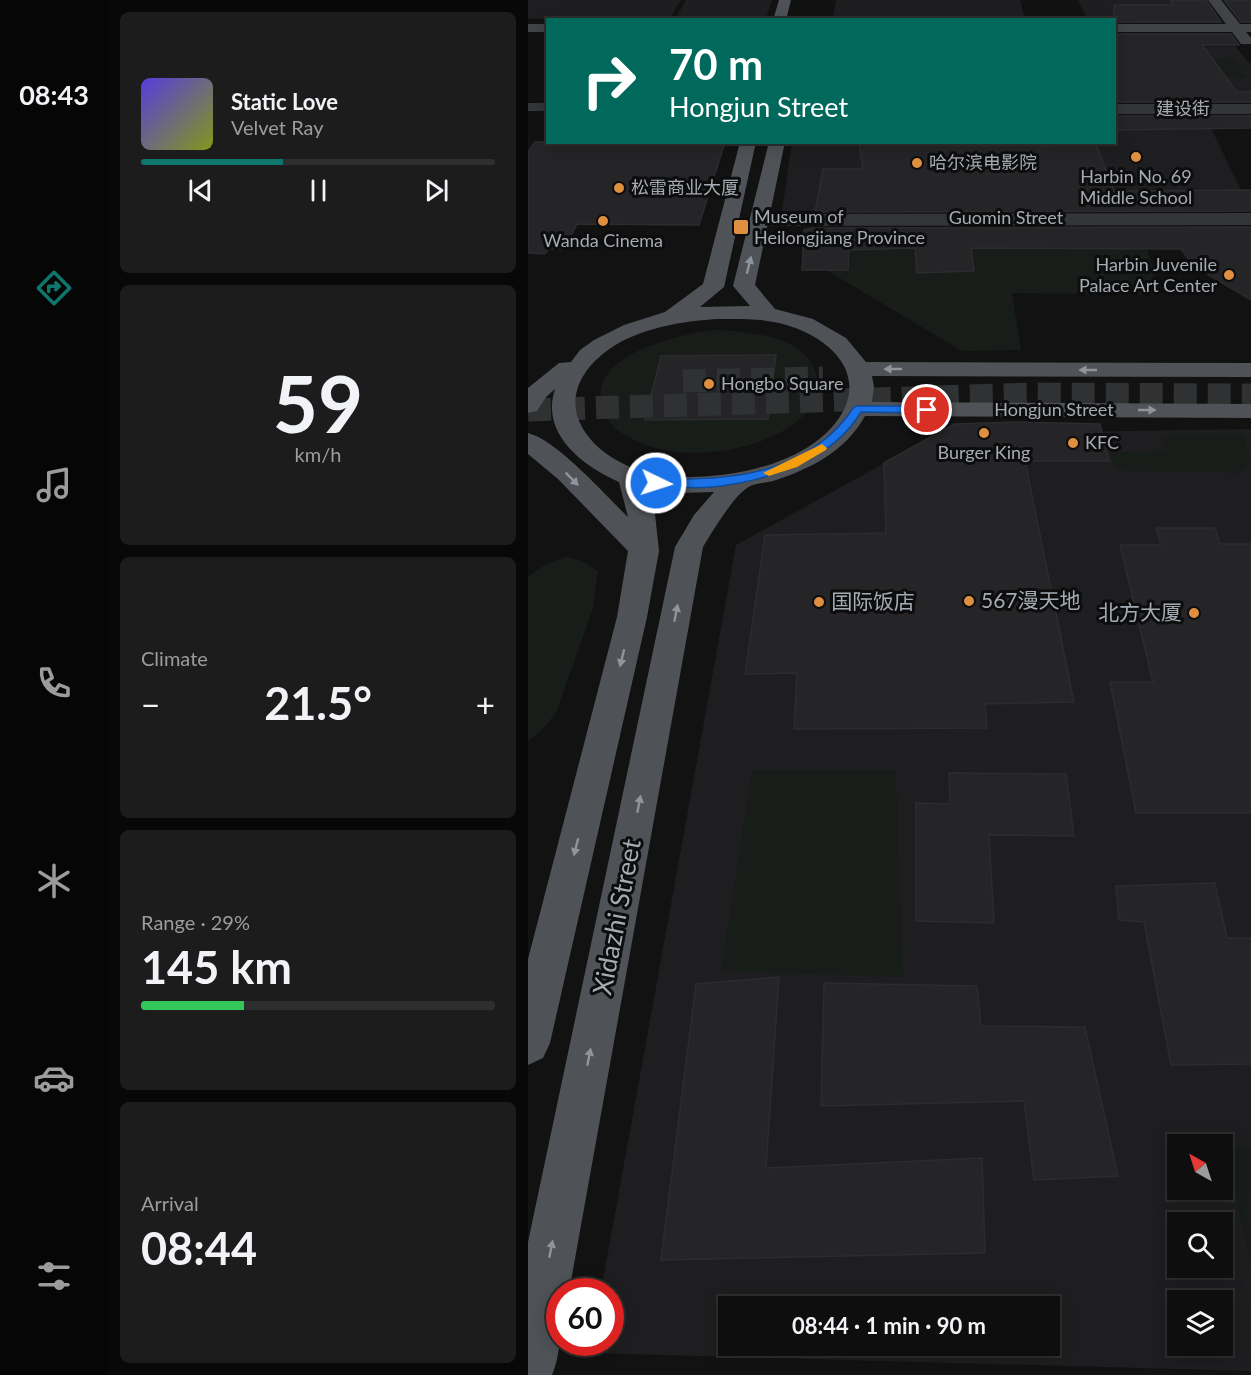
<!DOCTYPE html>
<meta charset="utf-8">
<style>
:root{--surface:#0e0e0e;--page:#1c1c1c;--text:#f1f3f6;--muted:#9b9c9e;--line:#2e2e2e;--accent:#0f766e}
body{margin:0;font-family:Lato,"Noto Sans SC",sans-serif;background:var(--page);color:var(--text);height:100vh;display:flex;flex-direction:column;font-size:22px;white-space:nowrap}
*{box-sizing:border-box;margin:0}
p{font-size:20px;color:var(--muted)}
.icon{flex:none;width:33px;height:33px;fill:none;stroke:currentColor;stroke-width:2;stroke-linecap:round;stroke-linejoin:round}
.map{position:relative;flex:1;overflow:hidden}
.panel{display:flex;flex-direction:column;gap:12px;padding:12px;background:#080808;width:420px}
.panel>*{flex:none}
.banner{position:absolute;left:18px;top:18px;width:570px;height:126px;border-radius:0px;box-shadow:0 3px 15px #0003,0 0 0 2px var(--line);background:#00695c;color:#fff;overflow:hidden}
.needle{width:39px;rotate:321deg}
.buttons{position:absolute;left:639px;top:1134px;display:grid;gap:12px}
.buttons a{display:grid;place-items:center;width:66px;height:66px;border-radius:0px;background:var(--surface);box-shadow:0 3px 15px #0003,0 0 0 2px var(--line);font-size:30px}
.speed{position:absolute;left:18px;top:1278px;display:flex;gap:12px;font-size:30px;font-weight:700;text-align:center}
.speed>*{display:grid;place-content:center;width:78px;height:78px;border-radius:50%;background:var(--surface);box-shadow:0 3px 15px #0003,0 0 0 2px var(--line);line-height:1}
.speed .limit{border:9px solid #d22;background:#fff;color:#111}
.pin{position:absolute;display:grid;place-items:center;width:51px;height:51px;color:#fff;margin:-26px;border:3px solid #fff;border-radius:50%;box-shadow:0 2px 6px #0007}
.me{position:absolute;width:66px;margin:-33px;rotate:94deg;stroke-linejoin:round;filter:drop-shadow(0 0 4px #0008)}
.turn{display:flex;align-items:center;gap:21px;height:126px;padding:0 24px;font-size:27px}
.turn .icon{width:78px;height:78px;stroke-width:2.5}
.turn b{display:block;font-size:42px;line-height:51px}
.big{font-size:45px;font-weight:700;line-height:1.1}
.panel .widget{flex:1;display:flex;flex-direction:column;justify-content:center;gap:9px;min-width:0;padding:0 21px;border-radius:9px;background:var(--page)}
.panel .dial{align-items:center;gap:0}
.dial b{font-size:78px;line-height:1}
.song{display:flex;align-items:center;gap:18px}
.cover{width:72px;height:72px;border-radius:9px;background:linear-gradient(135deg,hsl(250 70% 55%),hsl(70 70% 35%))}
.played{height:6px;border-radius:3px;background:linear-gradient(90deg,var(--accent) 40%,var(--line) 40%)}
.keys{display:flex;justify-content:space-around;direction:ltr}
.heat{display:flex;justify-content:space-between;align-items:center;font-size:33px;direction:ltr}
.charge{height:9px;border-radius:4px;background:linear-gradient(90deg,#34c759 29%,var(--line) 0)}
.trip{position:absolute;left:190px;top:1296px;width:342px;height:60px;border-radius:0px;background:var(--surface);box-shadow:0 3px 15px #0003,0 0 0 2px var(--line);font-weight:700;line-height:60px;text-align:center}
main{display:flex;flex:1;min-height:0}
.tab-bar{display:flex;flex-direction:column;width:108px;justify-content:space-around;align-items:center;background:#060606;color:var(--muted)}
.tab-bar .icon{width:42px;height:42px}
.tab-bar .selected{color:var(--accent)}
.tab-bar b{font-size:27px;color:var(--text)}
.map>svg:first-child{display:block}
.built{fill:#1e1e20;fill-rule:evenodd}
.green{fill:#191d19}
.building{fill:#252527;stroke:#2c2c2f;stroke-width:1.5}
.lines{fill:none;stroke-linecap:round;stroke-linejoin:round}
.primary-tunnel{stroke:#2f3133;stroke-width:23;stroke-dasharray:23 11;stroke-linecap:butt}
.pedestrian{fill:#333538;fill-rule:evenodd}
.tertiary{fill:#333538;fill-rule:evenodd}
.secondary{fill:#414447;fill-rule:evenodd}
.primary{fill:#4f5256;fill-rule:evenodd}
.oneway{fill:#90959b}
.route{fill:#1a73e8;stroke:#114b97;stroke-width:1.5}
.slow{fill:#f59e0b}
.poi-dot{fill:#de8f3f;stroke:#0d0d0e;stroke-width:2}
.labels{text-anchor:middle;stroke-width:6;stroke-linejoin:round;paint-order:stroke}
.far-street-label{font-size:18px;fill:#a5abb2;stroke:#0d0d0e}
.far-poi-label{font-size:18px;fill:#a5abb2;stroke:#0d0d0e;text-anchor:start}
.poi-label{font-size:21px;fill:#a5abb2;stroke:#0d0d0e;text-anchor:start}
.near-street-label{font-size:26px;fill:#a5abb2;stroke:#0d0d0e}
</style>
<main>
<nav class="tab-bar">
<b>08:43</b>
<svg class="icon selected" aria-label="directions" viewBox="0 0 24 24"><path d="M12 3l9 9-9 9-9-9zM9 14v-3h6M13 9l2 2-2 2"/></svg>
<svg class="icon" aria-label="music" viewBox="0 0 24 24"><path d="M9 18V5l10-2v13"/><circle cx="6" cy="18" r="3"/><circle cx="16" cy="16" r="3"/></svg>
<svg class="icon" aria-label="phone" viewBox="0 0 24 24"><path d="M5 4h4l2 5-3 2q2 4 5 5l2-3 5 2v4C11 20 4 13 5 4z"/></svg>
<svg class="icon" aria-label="climate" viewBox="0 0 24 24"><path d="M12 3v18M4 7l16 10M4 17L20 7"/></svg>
<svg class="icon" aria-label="car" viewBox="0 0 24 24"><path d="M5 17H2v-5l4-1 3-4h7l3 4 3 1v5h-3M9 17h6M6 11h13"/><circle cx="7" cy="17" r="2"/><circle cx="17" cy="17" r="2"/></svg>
<svg class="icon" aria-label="filters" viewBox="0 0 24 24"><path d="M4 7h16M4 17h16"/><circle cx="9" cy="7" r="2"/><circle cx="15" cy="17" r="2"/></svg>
</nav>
<section class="panel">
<div class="widget">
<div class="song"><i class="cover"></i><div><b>Static Love</b><p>Velvet Ray</p></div></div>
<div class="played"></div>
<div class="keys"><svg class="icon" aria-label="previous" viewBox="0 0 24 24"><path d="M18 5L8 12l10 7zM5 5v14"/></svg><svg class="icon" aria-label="pause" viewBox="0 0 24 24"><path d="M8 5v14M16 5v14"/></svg><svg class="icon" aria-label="next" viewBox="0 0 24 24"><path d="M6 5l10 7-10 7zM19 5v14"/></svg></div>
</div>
<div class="widget dial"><b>59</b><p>km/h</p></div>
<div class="widget"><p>Climate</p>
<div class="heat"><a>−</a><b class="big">21.5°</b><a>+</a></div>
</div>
<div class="widget"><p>Range · 29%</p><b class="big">145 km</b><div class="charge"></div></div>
<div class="widget"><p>Arrival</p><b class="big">08:44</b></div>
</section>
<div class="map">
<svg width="723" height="1375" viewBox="0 0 723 1375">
<rect width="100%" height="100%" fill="#121213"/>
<path class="built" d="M0,0H153L142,18L0,19Z
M158,0H244L238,18H148Z
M308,0H492L497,19L305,18Z
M550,0H676L586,20L559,19Z
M707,46L723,65V102H675L637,47Z
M587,116L683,128L713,190L529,191L513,143L586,142Z
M264,142L508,143L528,209L254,211Z
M723,429V1371L61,1353L63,1343L82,1342V1292L73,1291L208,545L409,434ZM650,1144H694V1190H650ZM650,1222H694V1268H650ZM650,1300H694V1346H650ZM201,1306H522V1346H201Z"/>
<path class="green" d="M673,59H706L719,78L685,77Z
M416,248L619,249L633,295L484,293L493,350L434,351L298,270H320L321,250Z
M187,330C222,332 281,335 289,378C291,388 288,400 282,408C249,451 160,464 113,443C94,435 79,426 74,404C61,354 153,334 187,330Z
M633,435H714L717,437L723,464L713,473L597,471L585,464L582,452L637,451Z
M38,557L54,561L70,571L65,608L28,713L12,732L0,741V577L18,564Z
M224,770H368L375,977L193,971Z
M723,1147V1265L697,1148Z"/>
<path class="building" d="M642,0H678L693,22H586V5H645Z
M696,0H723V22H713Z
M586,34H703L711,45H674L709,92H723V102H586Z
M586,116H723V128L586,130Z
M7,142H197L171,225L49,224L36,249H20L17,254L0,253V152Z
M331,142H484L521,147L519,142H567L586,191L723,190V211L287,212L295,169H335Z
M723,227V300L667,267L653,249L443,248L446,271L389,273L387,248L321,250L320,270H274L276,230L283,228Z
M248,355L240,419L117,420L133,356Z
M489,422L572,424L581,461H497L546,702L457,704L459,728L266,729L269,673L217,674L237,535L358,533L356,463L426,424Z
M628,528H687L692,544H723V813H608L582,682H625L592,545H633Z
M421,773L538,774L546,836L461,835L466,923L388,921V803L422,804Z
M687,883L699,938H723V1064L643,1065L616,922L591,920L588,886Z
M251,977L238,1168L454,1158L457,1253L133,1260L168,984Z
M296,983L449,986L453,1026L557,1027L590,1176L506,1180L496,1101L293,1106Z"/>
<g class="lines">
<path class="primary-tunnel" d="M155,381L295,378
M0,410L505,394L723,395"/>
<path class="pedestrian" d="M0,103H20V111H0Z"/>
<path class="tertiary" d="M586,104H723V114H586Z
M723,213V225L232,226L222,220L232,214Z"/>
<path class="secondary" d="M680,0H693L712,24H723V32H718L723,38V44H713L704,32H586V24H698Z
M0,24H20V32H0Z"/>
<path class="primary" d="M251,0H263L258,20H245Z
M212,142H228L196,287L172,307L222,306L205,286L241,142H257L227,285L247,309L285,319L318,338L338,362L723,363V377L344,376L346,387L344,402L723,404V418L337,416C317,452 282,469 245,481C238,483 225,483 219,488C205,497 184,532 175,547L41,1292H32C32,1319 35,1349 24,1375H0V1242L147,547L166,515L186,492L152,493L121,490L127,514L131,551L119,617L22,1043L15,1058L0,1065V959L89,617L100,551L30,479L0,454V433C29,440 77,495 100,517L91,482C55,466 12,434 27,389L18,397L9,411L0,413V388L31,363L43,362L52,350L66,340L96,325L137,312L175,284ZM187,319C208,319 230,318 251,323C295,333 343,370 311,418C277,469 182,484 127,474C72,465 16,411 68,360C99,330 147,322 187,319Z"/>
</g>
<defs><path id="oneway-solid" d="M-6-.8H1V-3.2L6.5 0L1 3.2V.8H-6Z" transform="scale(1.5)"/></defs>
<g class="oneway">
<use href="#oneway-solid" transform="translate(221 265) rotate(-76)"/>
<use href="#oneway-solid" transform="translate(365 369) rotate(-180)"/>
<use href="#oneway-solid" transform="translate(560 370) rotate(-180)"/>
<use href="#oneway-solid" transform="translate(619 410)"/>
<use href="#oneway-solid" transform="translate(44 479) rotate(45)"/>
<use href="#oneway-solid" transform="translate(148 613) rotate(-79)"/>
<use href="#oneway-solid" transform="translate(94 658) rotate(104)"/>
<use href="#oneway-solid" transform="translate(111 804) rotate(-79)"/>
<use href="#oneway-solid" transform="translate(48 847) rotate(104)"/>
<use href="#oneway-solid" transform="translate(61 1057) rotate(-79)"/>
<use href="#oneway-solid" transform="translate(23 1249) rotate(-79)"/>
</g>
<path class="route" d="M329,406H399L404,410L399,413L333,412C303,462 238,481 184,487C166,489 146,487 128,486L123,483L128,479C202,481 281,475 326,407Z"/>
<path class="slow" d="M294,444L299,448L298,450L269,467L241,476L235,473Z"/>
<g class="poi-dot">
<circle cx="608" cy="157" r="6"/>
<circle cx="389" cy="163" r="6"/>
<circle cx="91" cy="188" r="6"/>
<circle cx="75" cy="221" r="6"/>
<rect x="205" y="219" width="16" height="16" rx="3"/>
<circle cx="701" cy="275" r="6"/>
<circle cx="181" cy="384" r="6"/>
<circle cx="456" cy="433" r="6"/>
<circle cx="545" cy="443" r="6"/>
<circle cx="441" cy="601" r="6"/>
<circle cx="291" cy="602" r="6"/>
<circle cx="666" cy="613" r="6"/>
</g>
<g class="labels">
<g class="far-street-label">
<text x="655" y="115">建设街</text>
<text x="478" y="224">Guomin Street</text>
<text x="526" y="416">Hongjun Street</text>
</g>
<g class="far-poi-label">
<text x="401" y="169">哈尔滨电影院</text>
<text x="608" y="183" text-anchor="middle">Harbin No. 69<tspan x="608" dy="21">Middle School</tspan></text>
<text x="103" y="194">松雷商业大厦</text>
<text x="226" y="223">Museum of<tspan x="226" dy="21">Heilongjiang Province</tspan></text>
<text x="75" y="247" text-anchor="middle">Wanda Cinema</text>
<text x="689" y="271" text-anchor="end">Harbin Juvenile<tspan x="689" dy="21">Palace Art Center</tspan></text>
<text x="193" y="390">Hongbo Square</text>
<text x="557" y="449">KFC</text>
<text x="456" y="459" text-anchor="middle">Burger King</text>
</g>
<g class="poi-label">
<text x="453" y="608">567漫天地</text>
<text x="303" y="609">国际饭店</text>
<text x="654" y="620" text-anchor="end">北方大厦</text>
</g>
<g class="near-street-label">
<text transform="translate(89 917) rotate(-79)" y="9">Xidazhi Street</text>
</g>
</g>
</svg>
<div class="buttons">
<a><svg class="needle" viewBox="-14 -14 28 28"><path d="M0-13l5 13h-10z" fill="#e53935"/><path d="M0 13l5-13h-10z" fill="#9b9c9e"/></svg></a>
<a><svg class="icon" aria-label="search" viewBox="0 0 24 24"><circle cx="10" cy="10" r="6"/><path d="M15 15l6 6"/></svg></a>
<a><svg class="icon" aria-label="layers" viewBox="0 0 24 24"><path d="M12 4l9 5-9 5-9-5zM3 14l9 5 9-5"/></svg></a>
</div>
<div class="speed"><div class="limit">60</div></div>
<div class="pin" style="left:399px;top:410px;background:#d93025"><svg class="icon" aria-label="arrive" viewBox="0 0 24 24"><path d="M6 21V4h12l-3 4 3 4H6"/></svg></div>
<svg class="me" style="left:128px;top:483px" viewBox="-20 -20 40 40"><circle r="17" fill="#1a73e8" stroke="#fff" stroke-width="3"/><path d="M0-11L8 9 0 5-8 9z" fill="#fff"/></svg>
<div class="trip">08:44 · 1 min · 90 m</div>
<div class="banner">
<div class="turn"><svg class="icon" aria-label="right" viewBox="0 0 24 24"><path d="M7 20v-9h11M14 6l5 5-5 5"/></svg><div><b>70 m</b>Hongjun Street</div></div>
</div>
</div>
</main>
